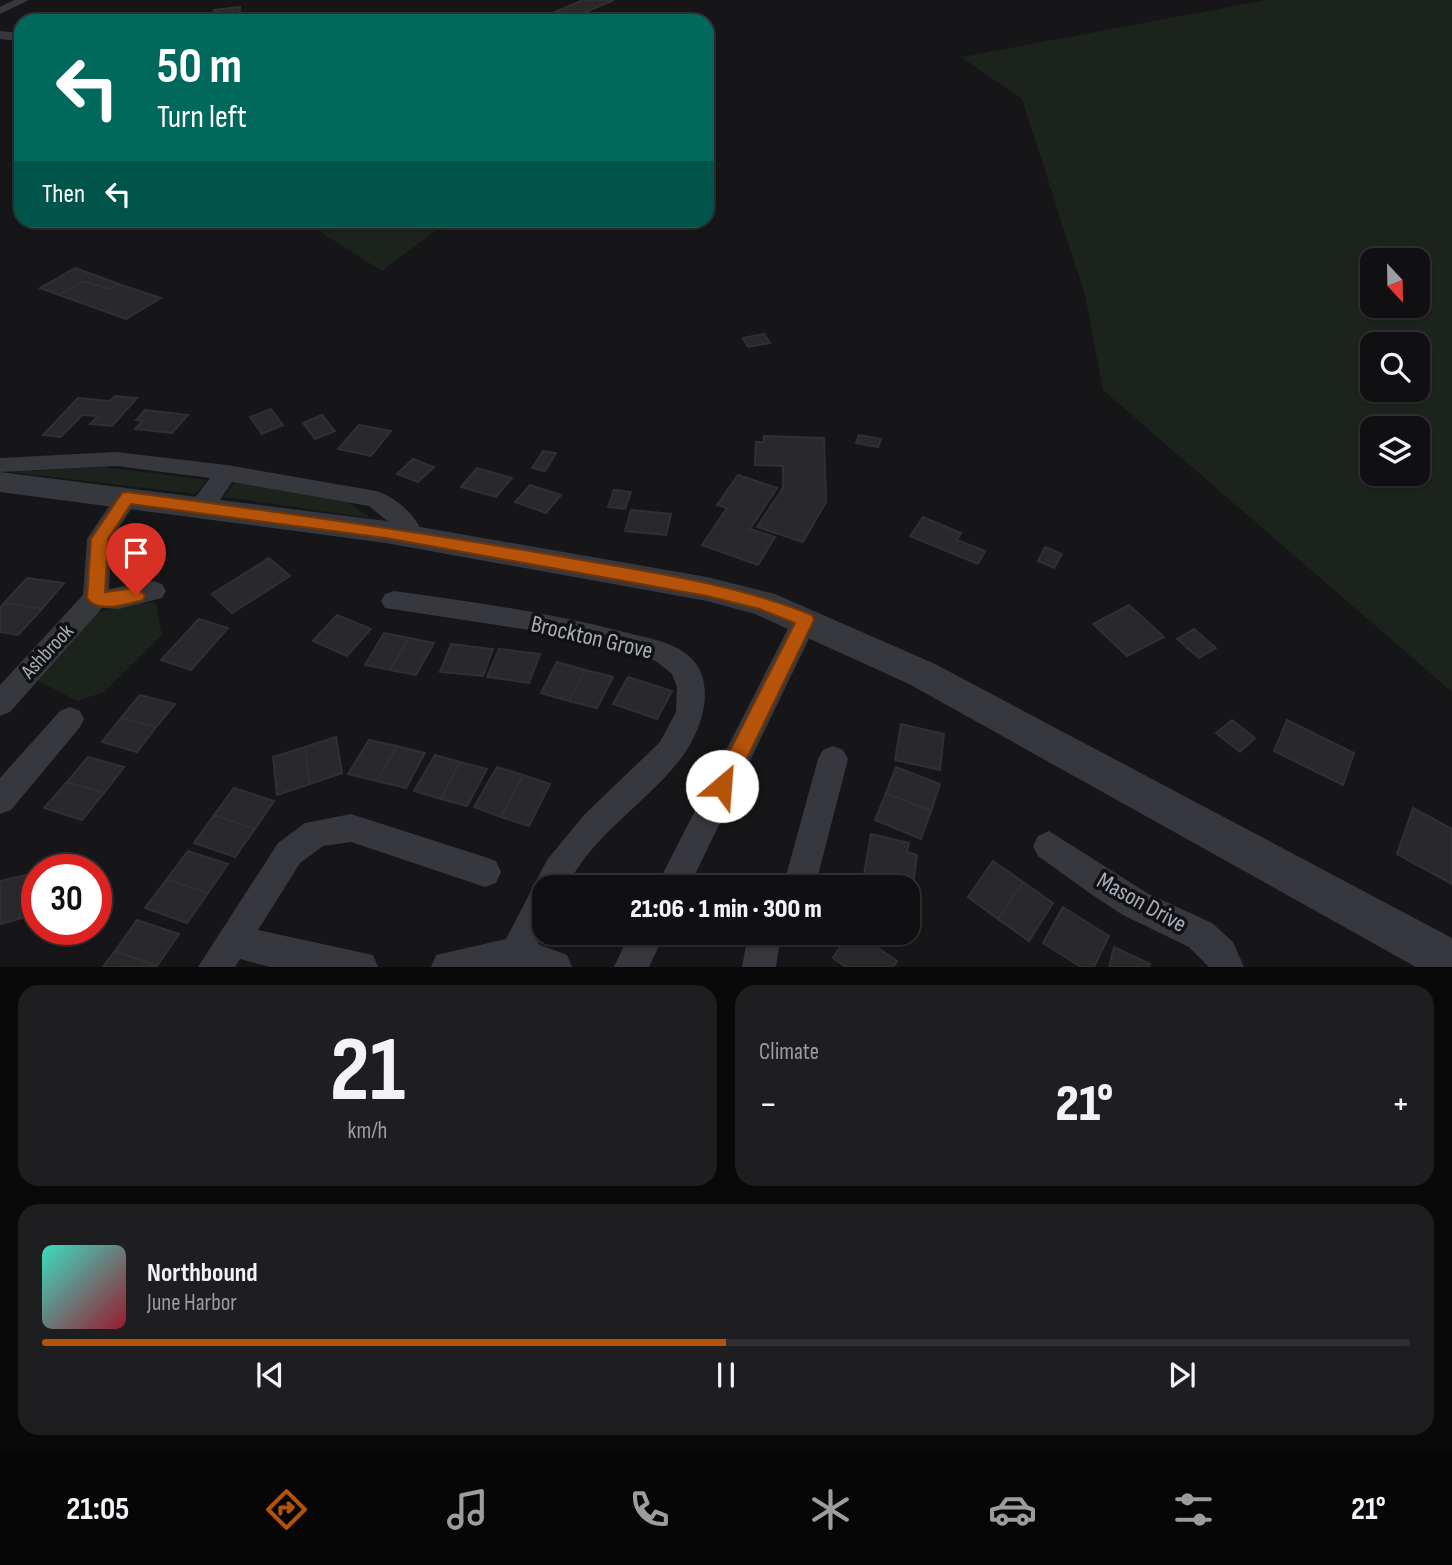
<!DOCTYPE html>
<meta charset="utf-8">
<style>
:root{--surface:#101012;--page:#1e1e20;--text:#f1f3f6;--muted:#9c9d9f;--line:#303032;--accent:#b45309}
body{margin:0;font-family:"Sofia Sans Condensed",sans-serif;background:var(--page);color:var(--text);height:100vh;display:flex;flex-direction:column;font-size:26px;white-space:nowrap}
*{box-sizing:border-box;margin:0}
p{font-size:23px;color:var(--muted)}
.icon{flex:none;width:38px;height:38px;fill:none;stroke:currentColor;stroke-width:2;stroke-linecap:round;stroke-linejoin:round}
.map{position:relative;height:967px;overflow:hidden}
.drawer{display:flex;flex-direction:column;gap:18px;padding:18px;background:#09090a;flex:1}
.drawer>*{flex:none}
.banner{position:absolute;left:14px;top:14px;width:700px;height:214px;border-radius:21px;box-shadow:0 2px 5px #0004,0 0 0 2px var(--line);background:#00695c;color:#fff;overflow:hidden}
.needle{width:46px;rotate:158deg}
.fabs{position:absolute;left:1360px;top:248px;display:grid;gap:14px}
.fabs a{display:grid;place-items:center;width:70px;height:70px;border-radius:14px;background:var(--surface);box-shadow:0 2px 5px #0004,0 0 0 2px var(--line);font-size:35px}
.speed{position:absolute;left:21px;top:854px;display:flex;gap:14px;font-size:35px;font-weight:700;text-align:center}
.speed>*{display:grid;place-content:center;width:91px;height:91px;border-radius:50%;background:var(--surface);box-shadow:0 2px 5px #0004,0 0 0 2px var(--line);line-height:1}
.speed .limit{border:10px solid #d22;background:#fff;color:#111}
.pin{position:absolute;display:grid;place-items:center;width:60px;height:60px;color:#fff;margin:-72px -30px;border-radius:50% 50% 50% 0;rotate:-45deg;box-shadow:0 0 7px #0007}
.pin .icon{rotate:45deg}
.me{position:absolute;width:77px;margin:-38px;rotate:27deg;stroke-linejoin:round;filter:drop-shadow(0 0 5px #0008)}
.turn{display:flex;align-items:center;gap:24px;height:147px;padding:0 28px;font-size:32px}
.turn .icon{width:91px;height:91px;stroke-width:2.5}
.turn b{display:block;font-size:49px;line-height:60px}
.then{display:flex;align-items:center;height:66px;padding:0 28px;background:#0003;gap:14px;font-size:26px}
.big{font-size:52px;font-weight:800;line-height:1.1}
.drawer .widget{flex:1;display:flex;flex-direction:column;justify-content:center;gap:10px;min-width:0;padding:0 24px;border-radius:21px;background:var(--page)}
.drawer .dial{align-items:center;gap:0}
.dial b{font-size:91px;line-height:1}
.song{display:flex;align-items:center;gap:21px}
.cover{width:84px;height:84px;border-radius:10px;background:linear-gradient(135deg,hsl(170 70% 55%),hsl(350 70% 35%))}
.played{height:7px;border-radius:4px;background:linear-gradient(90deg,var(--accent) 50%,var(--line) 50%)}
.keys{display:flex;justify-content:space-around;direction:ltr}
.heat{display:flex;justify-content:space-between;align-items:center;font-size:38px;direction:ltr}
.drawer .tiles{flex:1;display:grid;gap:18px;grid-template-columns:1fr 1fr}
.widget:last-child{grid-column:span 2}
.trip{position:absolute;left:532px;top:875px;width:388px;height:70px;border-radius:21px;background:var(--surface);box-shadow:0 2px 5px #0004,0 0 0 2px var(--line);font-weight:800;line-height:70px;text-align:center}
.tab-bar{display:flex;height:112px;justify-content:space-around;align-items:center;background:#060607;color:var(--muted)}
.tab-bar .icon{width:49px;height:49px}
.tab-bar .on{color:var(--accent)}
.tab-bar b{font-size:32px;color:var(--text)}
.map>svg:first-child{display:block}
.green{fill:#1c231d;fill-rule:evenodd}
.building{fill:#29292c;stroke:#303034;stroke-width:2}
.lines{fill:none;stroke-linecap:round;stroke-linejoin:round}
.minor{fill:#37383d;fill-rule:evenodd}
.tertiary{fill:#37383d;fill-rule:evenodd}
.route{fill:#b45309;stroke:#753606;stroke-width:2}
.labels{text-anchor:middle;stroke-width:7;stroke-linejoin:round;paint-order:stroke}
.street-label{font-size:21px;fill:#a8adb8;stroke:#111113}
.near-street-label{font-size:24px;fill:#a8adb8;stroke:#111113}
</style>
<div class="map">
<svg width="1452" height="967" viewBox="0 0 1452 967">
<rect width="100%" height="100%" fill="#161618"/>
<path class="green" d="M1267,0H1452V692L1103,390L1085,295L1022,99L961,57ZM1372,261H1418V306H1372ZM1372,345H1418V390H1372ZM1372,429H1418V474H1372Z
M316,220H448V221L382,271L309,225Z
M104,467L207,480L196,494L10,472Z
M235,482L344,499L370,518L224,497Z
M136,603H156L162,635L104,692L77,701L35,679L95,613Z"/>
<path class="building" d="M583,0H614L569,19L550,14Z
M240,7L239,21H228V16L213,18L214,10Z
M75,268L94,275L119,284L109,289L84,281L59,295L40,288Z
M84,281L109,289L119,284L161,298L126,319L59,295Z
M764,334L770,343L748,347L743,338Z
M115,396L137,398L112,426L90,424L98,416L82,415L61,437L43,435L78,398L110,401Z
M271,409L283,425L262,434L250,417Z
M145,410L188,415L172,433L135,429L142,421L136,420Z
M322,415L335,431L315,439L303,423Z
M359,425L391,431L371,456L338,449Z
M859,435L881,439L878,447L856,443Z
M764,436L824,438L826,502L803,542L757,527L783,488V466L755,465L756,442H764Z
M543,451L556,453L545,471L532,468Z
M413,459L434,467L418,482L397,474Z
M477,468L512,478L496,497L461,487Z
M738,475L777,488L750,529L775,537L758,565L702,545L727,508L717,505Z
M530,485L561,495L546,513L515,502Z
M614,490L631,492L625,509L608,507Z
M631,510L671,514L666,535L625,531Z
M923,517L961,533L957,540L985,551L978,564L910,536Z
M1045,547L1062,554L1054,568L1038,561Z
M269,558L290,576L232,613L212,594Z
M27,578L64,583L42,609L4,603Z
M4,603L42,609L18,635L0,632V608Z
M1129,605L1164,637L1127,656L1093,624Z
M337,615L371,629L347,656L313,641Z
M199,619L228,628L191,670L161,660Z
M1194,629L1216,648L1199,658L1177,639Z
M384,633L409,638L390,670L365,665Z
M409,638L434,643L416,675L390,670Z
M451,644L493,649L483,676L440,672Z
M499,649L540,654L529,683L487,677Z
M557,662L585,670L569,701L541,693Z
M585,670L613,677L597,708L569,701Z
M628,677L672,691L657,719L613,704Z
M140,695L175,704L156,727L121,718Z
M121,718L156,727L137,752L102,742Z
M1232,720L1255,738L1240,752L1216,733Z
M1287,720L1354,753L1343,785L1274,751Z
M901,724L944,734L940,770L895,760Z
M336,737L342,773L310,784L305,747Z
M369,740L397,746L377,781L348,774Z
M397,746L425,753L406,788L377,781Z
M305,747L310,784L277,795L273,757Z
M435,755L460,762L441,799L414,791Z
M88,757L124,767L104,793L67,782Z
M460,762L487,769L467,806L441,799Z
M497,767L523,775L501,817L474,807Z
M896,767L940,784L931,811L886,793Z
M523,775L550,784L529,826L501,817Z
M67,782L104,793L82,820L44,808Z
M234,788L274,801L255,829L214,815Z
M886,793L931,811L921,839L875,820Z
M1413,808L1452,829V884L1397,854Z
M214,815L255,829L235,857L194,843Z
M871,834L909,843L907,852L917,855L913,886L864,874Z
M188,851L228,864L208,893L167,879Z
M993,861L1023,882L998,919L968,897Z
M37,873V915L19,919L30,874Z
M30,874L19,919L0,924V881Z
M864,874L913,886L909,918L908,887H861Z
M167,879L208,893L187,923L145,908Z
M1023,882L1053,903L1029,941L998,919Z
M1063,907L1109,936L1094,967H1081L1043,943Z
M137,920L179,934L157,966L115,951Z
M849,933H856L897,961L893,967H846L833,958Z
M1114,947L1150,964L1149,967H1109Z
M115,951L157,966L103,967Z"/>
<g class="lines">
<path class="minor" d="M14,0H29L0,14V7Z
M0,31L21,33V41L0,39Z
M116,452L227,465L376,491C394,496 420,517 422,536L418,542L410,545L402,542L397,529L369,506L232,482C222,496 212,519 192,513L188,507L210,478L116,466L0,472V458Z
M127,489L135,491L139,497L111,540L109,589L153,581L162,584L166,591L162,598L119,609L102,608L10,712L0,716V685L83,595L87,539L119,491Z
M394,591C472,602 548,612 624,632C646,638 675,641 692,659C718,687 700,735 679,761C645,804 591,836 567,887H544V932L538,944L567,955L572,967H431L436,955L506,939L547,860L584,815L660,742L676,712L677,687L672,674L656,661L556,634L385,608L381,601L385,594Z
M805,610L814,613L818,620L689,887H656L796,613Z
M70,707L80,711L84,719L80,727L11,810L0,814V778L60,711Z
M833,746L843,750L848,759L815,887H783L818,759L823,750Z
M351,814L485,857L496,861L501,872L496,883L485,887L351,842L323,846L300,863L258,930L373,955L378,967H270L240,959L235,967H198L278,843L305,823Z
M1049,831L1147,893L1212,923L1233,942L1244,967H1209L1189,947L1123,915L1091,894L1038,856L1033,846L1038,836Z
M630,933H665L649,967H614Z
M744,933H781L776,967H742L747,940Z"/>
<path class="tertiary" d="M0,472L386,521L707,577L775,594L935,664L1452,938V967H1416L909,684L755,614L707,601L386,543L0,492Z"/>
</g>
<path class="route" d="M127,492C273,511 419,532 564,557C648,572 732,583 812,615L814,620L730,793L722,795L715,793L712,786L795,623L760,609L707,596L386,538L131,504L108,539L105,592L136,588L145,595L143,600C128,604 97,614 87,598L91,539L122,493Z"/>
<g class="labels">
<g class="street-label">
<text transform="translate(47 651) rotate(-47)" y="7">Ashbrook</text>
</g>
<g class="near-street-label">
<text transform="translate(592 637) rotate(13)" y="8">Brockton Grove</text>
<text transform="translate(1142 902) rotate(29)" y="8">Mason Drive</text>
</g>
</g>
</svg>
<div class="fabs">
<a><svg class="needle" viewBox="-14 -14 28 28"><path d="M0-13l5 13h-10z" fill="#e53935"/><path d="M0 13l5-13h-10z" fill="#9c9d9f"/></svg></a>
<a><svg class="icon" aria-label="search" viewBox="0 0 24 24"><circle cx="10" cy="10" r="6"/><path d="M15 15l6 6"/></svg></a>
<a><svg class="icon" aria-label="layers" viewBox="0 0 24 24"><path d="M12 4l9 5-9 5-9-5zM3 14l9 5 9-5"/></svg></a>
</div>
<div class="speed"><div class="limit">30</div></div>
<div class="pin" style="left:136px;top:595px;background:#d93025"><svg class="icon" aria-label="arrive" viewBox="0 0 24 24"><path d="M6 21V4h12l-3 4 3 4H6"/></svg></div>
<svg class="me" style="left:722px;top:786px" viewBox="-20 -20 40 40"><circle r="19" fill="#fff"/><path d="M0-13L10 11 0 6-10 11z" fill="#b45309"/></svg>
<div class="trip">21:06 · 1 min · 300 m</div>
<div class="banner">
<div class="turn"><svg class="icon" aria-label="left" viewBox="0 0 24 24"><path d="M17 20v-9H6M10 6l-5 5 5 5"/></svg><div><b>50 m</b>Turn left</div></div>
<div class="then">Then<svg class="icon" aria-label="left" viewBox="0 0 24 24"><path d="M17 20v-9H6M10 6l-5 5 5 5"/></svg></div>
</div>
</div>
<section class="drawer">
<div class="tiles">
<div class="widget dial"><b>21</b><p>km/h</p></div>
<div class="widget"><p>Climate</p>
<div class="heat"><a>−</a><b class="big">21°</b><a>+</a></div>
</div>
<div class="widget">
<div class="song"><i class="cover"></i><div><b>Northbound</b><p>June Harbor</p></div></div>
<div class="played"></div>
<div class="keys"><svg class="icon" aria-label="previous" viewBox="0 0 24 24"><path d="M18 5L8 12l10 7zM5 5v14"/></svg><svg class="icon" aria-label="pause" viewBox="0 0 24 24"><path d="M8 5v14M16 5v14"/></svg><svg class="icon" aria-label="next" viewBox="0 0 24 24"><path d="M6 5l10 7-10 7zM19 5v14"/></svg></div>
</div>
</div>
</section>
<nav class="tab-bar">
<b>21:05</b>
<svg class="icon on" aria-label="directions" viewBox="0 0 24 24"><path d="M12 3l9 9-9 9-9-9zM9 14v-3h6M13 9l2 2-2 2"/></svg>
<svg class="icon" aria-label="music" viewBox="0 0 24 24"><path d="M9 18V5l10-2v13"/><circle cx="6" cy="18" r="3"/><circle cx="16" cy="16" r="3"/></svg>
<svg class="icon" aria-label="phone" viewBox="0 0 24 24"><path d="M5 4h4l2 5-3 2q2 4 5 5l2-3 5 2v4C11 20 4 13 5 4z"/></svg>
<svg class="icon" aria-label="climate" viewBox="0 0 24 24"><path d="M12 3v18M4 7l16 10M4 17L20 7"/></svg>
<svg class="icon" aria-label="car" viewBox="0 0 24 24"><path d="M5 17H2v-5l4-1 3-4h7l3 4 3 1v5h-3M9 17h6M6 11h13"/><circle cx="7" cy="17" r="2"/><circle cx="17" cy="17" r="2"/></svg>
<svg class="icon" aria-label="filters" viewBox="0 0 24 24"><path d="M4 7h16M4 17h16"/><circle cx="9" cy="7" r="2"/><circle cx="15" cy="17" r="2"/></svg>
<b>21°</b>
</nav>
